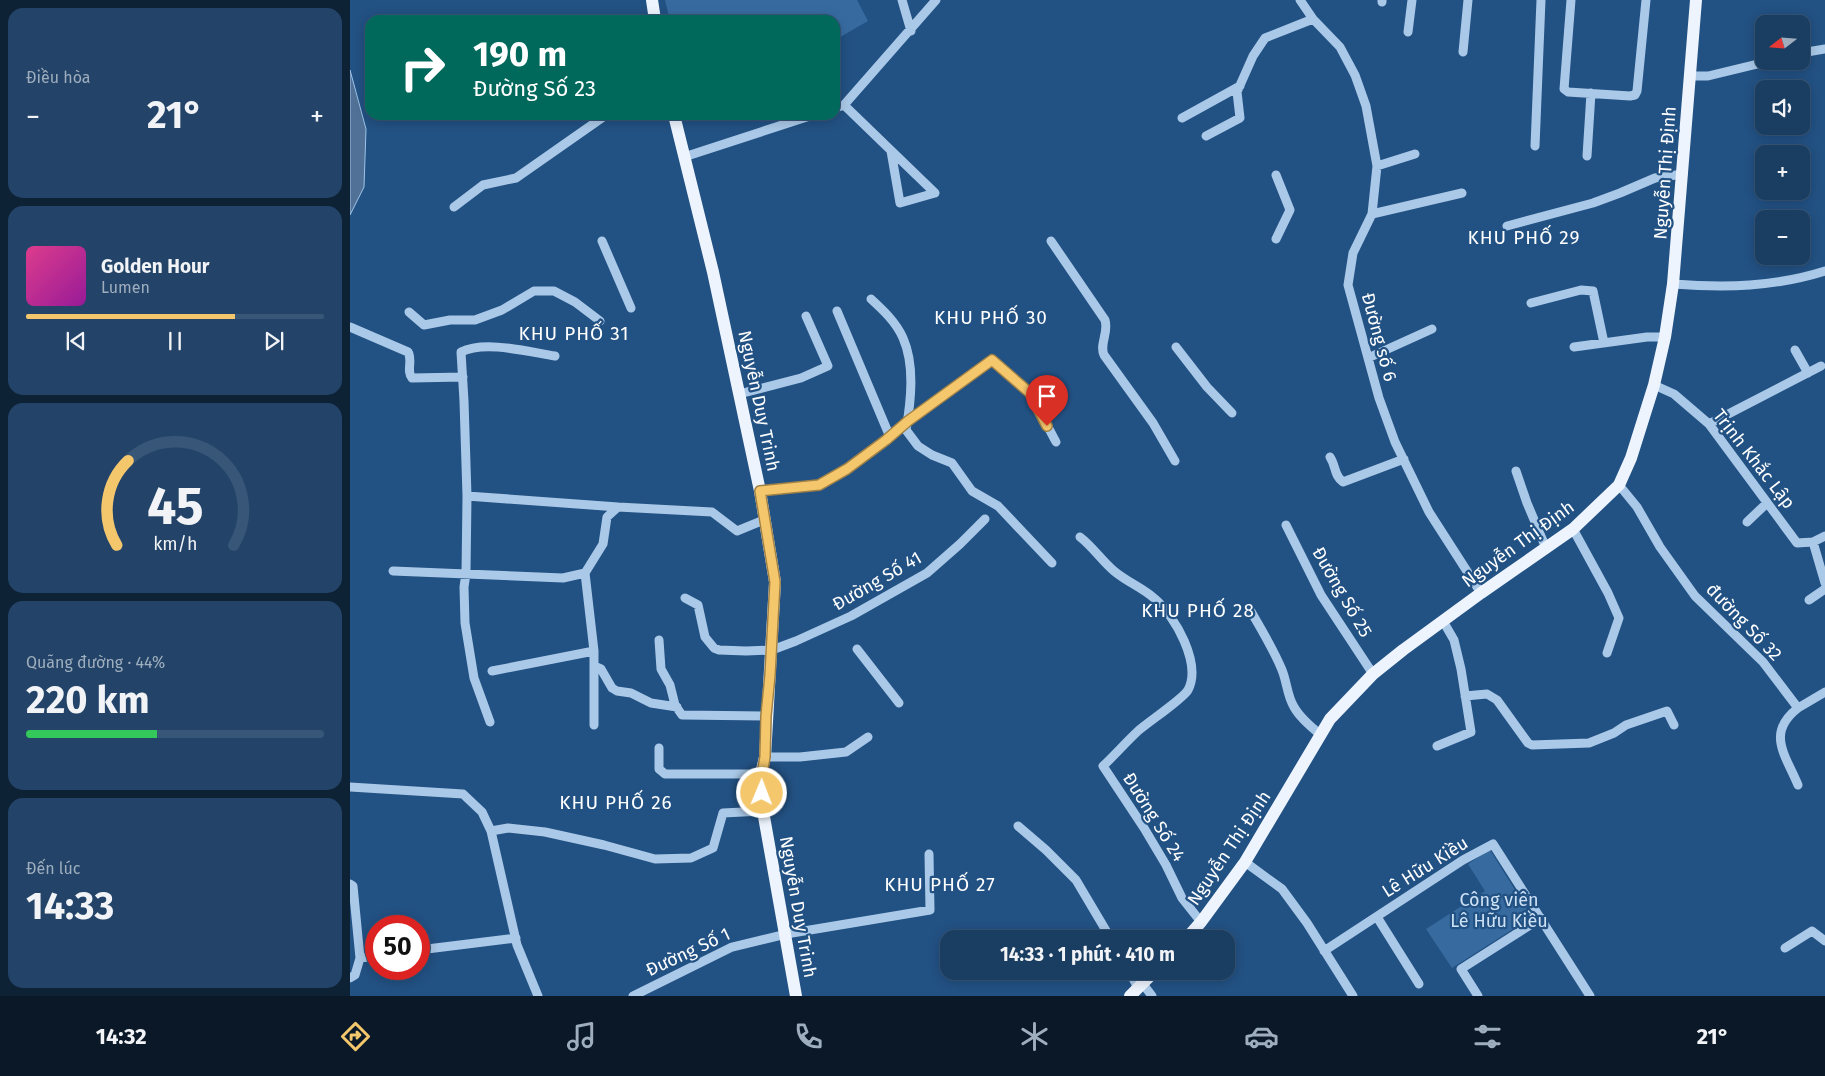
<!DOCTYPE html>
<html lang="vi">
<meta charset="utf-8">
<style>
:root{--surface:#1a3d62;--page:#234468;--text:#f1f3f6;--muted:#9faebe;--line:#385677;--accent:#f4c76d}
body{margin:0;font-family:"Fira Sans",sans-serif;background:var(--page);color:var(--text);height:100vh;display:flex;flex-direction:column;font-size:19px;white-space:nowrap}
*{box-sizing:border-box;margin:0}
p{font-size:16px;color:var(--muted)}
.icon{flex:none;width:28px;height:28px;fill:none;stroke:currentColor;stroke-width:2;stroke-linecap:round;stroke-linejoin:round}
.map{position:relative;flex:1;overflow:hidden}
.panel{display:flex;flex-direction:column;gap:8px;padding:8px;background:#0e2236;width:350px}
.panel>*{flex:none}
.banner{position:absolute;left:15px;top:15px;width:475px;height:105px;border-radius:15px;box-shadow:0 2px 12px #0003,0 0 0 1px var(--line);background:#00695c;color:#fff;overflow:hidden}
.needle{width:32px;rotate:253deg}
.controls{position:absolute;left:1405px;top:15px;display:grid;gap:10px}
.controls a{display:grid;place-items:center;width:55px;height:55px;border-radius:10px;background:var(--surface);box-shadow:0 2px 12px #0003,0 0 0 1px var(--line);font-size:25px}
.speed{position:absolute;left:15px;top:915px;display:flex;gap:10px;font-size:25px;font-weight:700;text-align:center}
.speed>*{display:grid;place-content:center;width:65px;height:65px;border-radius:50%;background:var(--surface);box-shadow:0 2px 12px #0003,0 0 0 1px var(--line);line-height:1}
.speed .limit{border:8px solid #d22;background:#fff;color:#111}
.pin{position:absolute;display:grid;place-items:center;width:42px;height:42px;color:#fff;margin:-51px -21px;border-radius:50% 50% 50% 0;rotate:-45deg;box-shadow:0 0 5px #0007}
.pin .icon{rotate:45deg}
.me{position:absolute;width:55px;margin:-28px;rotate:1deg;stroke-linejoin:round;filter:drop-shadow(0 0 4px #0008)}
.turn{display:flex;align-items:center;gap:18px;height:105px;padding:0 25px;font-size:22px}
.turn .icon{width:65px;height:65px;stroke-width:2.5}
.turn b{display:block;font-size:35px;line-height:42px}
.big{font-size:38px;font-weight:700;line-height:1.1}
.panel .card{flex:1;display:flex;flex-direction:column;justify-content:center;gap:8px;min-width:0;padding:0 18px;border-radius:15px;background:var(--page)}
.panel .dial{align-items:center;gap:0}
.dial svg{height:130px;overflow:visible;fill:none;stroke:var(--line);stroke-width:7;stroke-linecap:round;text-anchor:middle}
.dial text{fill:var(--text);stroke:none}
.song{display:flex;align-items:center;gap:15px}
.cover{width:60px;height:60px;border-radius:8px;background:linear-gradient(135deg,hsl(330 70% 55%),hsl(300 70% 35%))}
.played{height:5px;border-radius:2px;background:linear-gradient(90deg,var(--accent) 70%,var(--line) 70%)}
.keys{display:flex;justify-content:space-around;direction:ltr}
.heat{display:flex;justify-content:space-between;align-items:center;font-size:28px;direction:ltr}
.charge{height:8px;border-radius:4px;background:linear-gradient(90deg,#34c759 44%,var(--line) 0)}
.trip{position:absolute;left:590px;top:930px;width:295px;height:50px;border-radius:15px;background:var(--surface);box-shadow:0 2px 12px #0003,0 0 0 1px var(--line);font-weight:700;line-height:50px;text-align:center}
.dock{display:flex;height:80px;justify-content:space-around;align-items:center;background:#0a1827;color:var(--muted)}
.dock .icon{width:35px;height:35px}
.dock .current{color:var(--accent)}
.dock b{font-size:22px;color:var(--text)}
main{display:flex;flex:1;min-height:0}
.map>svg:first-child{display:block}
.green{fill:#376ba0}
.water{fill:#517296;stroke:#9ec4e9}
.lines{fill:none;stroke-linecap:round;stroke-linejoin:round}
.minor{stroke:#aac9e8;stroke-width:9}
.major{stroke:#edf4fe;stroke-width:12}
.route-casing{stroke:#9f8147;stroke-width:12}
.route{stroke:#f4c76d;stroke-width:9}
.labels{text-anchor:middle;stroke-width:4.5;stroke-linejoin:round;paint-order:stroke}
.street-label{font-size:18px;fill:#fff;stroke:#225183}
.park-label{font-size:18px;fill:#cee2f6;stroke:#225183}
.neighbourhood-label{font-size:19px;letter-spacing:1px;fill:#fff;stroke:#225183}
</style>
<main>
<section class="panel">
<div class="card"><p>Điều hòa</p>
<div class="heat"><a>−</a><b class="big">21°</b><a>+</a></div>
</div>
<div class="card">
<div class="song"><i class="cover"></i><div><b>Golden Hour</b><p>Lumen</p></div></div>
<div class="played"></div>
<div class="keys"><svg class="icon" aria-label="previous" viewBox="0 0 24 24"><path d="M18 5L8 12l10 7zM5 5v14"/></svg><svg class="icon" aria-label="pause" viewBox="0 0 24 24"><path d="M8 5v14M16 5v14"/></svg><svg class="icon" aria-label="next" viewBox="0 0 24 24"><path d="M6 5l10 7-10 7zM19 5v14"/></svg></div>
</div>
<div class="card dial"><svg viewBox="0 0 100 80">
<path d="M14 69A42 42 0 1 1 86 69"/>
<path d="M14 69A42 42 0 0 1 21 17" stroke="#f4c76d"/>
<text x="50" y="56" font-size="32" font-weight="700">45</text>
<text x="50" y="72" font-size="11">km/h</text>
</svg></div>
<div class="card"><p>Quãng đường · 44%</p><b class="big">220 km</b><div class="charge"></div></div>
<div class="card"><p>Đến lúc</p><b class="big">14:33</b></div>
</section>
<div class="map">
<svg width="1475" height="996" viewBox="0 0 1475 996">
<rect width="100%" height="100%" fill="#225183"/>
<path class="green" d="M315,0H507L518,21L485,40V20H320Z
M1140,850L1182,917L1102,968L1076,929L1135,891L1118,864Z"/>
<path class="water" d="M0,70L16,129L14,187L0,215Z"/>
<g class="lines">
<path class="minor" d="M552,0L561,31
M950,0L963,19L990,47L1005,75L1016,106L1027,166L1022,214L1003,253L998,285L1029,398L1045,442L1079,512L1131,593
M1221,0L1214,89L1218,92L1280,96L1285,95L1287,91L1296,0
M1032,2V0
M1058,32L1062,0
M1113,52L1118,0
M1451,53L1475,49
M1340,76H1358L1420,61
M494,105L585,193
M485,108L494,105L586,0
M832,118L890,86
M856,136L890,118L887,92L903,56L915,38L963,19
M1185,146L1191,0
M541,151L550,203L585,193
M1237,156L1241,93
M334,157L463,115
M1027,166L1065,154
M926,175L940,210L926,239
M104,207L133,185L166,178L256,115
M1022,214L1112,193
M1157,226L1243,203L1270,193L1305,178L1333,174
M252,241L281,308
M701,241L755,320C759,333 749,344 754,355L803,423L825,461
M1323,284C1376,288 1424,287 1475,271
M521,299C533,310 546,322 553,338C565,365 561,401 556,430L568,446L582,455L602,463L622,491L648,506L702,563
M1181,303L1231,290L1243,291L1254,343
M487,311L540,437
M59,312L74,325L100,320H125L152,310L184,291H204L225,302L250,321
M0,327L58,352C63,360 56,371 62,378L113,377
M826,347L857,387L882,413
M1224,347L1297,337H1315
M1445,350L1458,373
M1018,358L1082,329
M1304,385L1324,394L1359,424L1447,543L1463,542L1475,536
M389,394L451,378L478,366L456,316
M1359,424L1471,366
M980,457C986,466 984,476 993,482L1054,459
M1166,471L1177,503L1196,548
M1269,485L1287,507L1310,547L1345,596L1413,662L1448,708C1416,733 1435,754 1448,785
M410,491L469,485L497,469L536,440L558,421L642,360L680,393L706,442
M117,496L268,507
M1397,522L1417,503
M936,525L971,595L1023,674
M1223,529L1258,593L1269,618L1257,653
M730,537C743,547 752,561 764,571C777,582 793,588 805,599C825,616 852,664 838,690C833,699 798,722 788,731C776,742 765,755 753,766L794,828L816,865L832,898L851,922
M1463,542L1475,583
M43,571L213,578L235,573L253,544L257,517L268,507L362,512L387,531L414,520
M235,573L244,651V725
M335,598L348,605L355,637L364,648L369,650L396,651L422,650L446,641L501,616L577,573L610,544L635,519
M1459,600L1475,589
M899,608C911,629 923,648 932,670C937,682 937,696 944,707C950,718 961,727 971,735
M309,640L311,669L320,685L325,705L332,715L416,716
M507,649L549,703
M244,666L251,669L262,688L267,691L281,693L301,703L327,707
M142,671L244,651
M1115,696L1137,694L1147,700L1178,743L1182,745L1239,743L1264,733L1276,725L1317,711L1324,725
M1448,708L1475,692
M140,722L124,678L115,623L114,587L116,573L117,496L114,401L111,352C135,340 179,352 205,356
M1087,746L1121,732L1111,669L1104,640L1093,621
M309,748V769L315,774H411
M415,757H450L496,752L518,737
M0,787L113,794L132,812L141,831L167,945L188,996
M668,826L696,850L726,880L761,939
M141,831L158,828L195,832L254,845L305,859L341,858L363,848L373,813L413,811
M895,862L932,889L957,923L1003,996
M0,884L3,886L10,958L26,956
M1027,917L1069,984
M1435,948L1462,931L1475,941
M69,950L166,938
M974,951L1113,860L1143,844L1240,996
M779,971L788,988
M0,978L5,975L10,958
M793,984L802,996
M283,996L382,947L436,934L580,910L579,854
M1128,996L1111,969L1191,918"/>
<path class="major" d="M302,0L305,20
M324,115L363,272L410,491L425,582L415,757L411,774L413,811L446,996
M836,939L851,922L895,862L980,719L1023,674L1053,650L1131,593L1223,529L1269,485L1281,458L1304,385L1315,337L1323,284L1346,0
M780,996L805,971"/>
</g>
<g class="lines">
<g class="route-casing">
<path id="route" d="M412,793V774L415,757L416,716L420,675L425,582L410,491L469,485L497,469L536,440L558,421L642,360L680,393L697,426"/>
</g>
<use href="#route" class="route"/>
</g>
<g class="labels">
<g class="street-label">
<text transform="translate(1315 173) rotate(-86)" y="6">Nguyễn Thị Định</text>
<text transform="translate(1029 337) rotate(75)" y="6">Đường số 6</text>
<text transform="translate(409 401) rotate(78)" y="6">Nguyễn Duy Trinh</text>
<text transform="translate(1404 459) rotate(52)" y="6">Trịnh Khắc Lập</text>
<text transform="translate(1168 544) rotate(-36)" y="6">Nguyễn Thị Định</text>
<text transform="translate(527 581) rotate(-30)" y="6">Đường Số 41</text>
<text transform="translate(992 592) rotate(60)" y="6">Đường Số 25</text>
<text transform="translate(1394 622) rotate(46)" y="6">đường Số 32</text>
<text transform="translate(804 817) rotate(58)" y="6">Đường Số 24</text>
<text transform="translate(879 848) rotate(-56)" y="6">Nguyễn Thị Định</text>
<text transform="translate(1075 867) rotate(-32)" y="6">Lê Hữu Kiều</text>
<text transform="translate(448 907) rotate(80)" y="6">Nguyễn Duy Trinh</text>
<text transform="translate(338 952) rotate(-25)" y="6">Đường Số 1</text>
</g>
<g class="park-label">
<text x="1149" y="906">Công viên<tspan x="1149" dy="21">Lê Hữu Kiều</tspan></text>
</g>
<g class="neighbourhood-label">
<text x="1174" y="244">KHU PHỐ 29</text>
<text x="641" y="324">KHU PHỐ 30</text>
<text x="224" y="340">KHU PHỐ 31</text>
<text x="848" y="617">KHU PHỐ 28</text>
<text x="266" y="809">KHU PHỐ 26</text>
<text x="590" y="891">KHU PHỐ 27</text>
</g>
</g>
</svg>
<div class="controls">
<a><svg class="needle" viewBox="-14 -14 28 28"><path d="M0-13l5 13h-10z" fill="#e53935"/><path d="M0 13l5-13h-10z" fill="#9faebe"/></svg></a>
<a><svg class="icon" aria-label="sound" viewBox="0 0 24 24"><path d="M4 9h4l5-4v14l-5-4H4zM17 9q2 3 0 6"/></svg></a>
<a>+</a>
<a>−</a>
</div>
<div class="speed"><div class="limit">50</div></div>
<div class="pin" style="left:697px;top:426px;background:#d93025"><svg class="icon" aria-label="arrive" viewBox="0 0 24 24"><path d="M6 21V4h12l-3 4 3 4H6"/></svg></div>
<svg class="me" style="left:412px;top:793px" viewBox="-20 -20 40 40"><circle r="17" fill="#f4c76d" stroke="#fff" stroke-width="3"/><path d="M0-11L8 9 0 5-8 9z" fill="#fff"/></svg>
<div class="trip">14:33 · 1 phút · 410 m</div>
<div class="banner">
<div class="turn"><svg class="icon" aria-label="right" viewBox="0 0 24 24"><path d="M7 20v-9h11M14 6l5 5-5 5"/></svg><div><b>190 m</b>Đường Số 23</div></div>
</div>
</div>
</main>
<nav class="dock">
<b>14:32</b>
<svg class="icon current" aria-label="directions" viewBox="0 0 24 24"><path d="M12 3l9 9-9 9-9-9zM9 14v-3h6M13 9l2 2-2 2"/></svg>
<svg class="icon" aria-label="music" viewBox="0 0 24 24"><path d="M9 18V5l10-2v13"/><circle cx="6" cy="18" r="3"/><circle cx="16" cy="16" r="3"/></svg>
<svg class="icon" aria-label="phone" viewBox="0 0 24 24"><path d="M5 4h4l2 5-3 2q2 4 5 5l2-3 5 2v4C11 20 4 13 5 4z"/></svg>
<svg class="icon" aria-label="climate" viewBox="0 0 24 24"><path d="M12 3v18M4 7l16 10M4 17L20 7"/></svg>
<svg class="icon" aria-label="car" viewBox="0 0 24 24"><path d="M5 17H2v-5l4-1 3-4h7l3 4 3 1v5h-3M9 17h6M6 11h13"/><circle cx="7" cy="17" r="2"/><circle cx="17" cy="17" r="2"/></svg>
<svg class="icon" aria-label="filters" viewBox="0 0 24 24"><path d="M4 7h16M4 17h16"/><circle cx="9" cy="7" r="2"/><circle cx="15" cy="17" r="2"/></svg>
<b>21°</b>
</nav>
